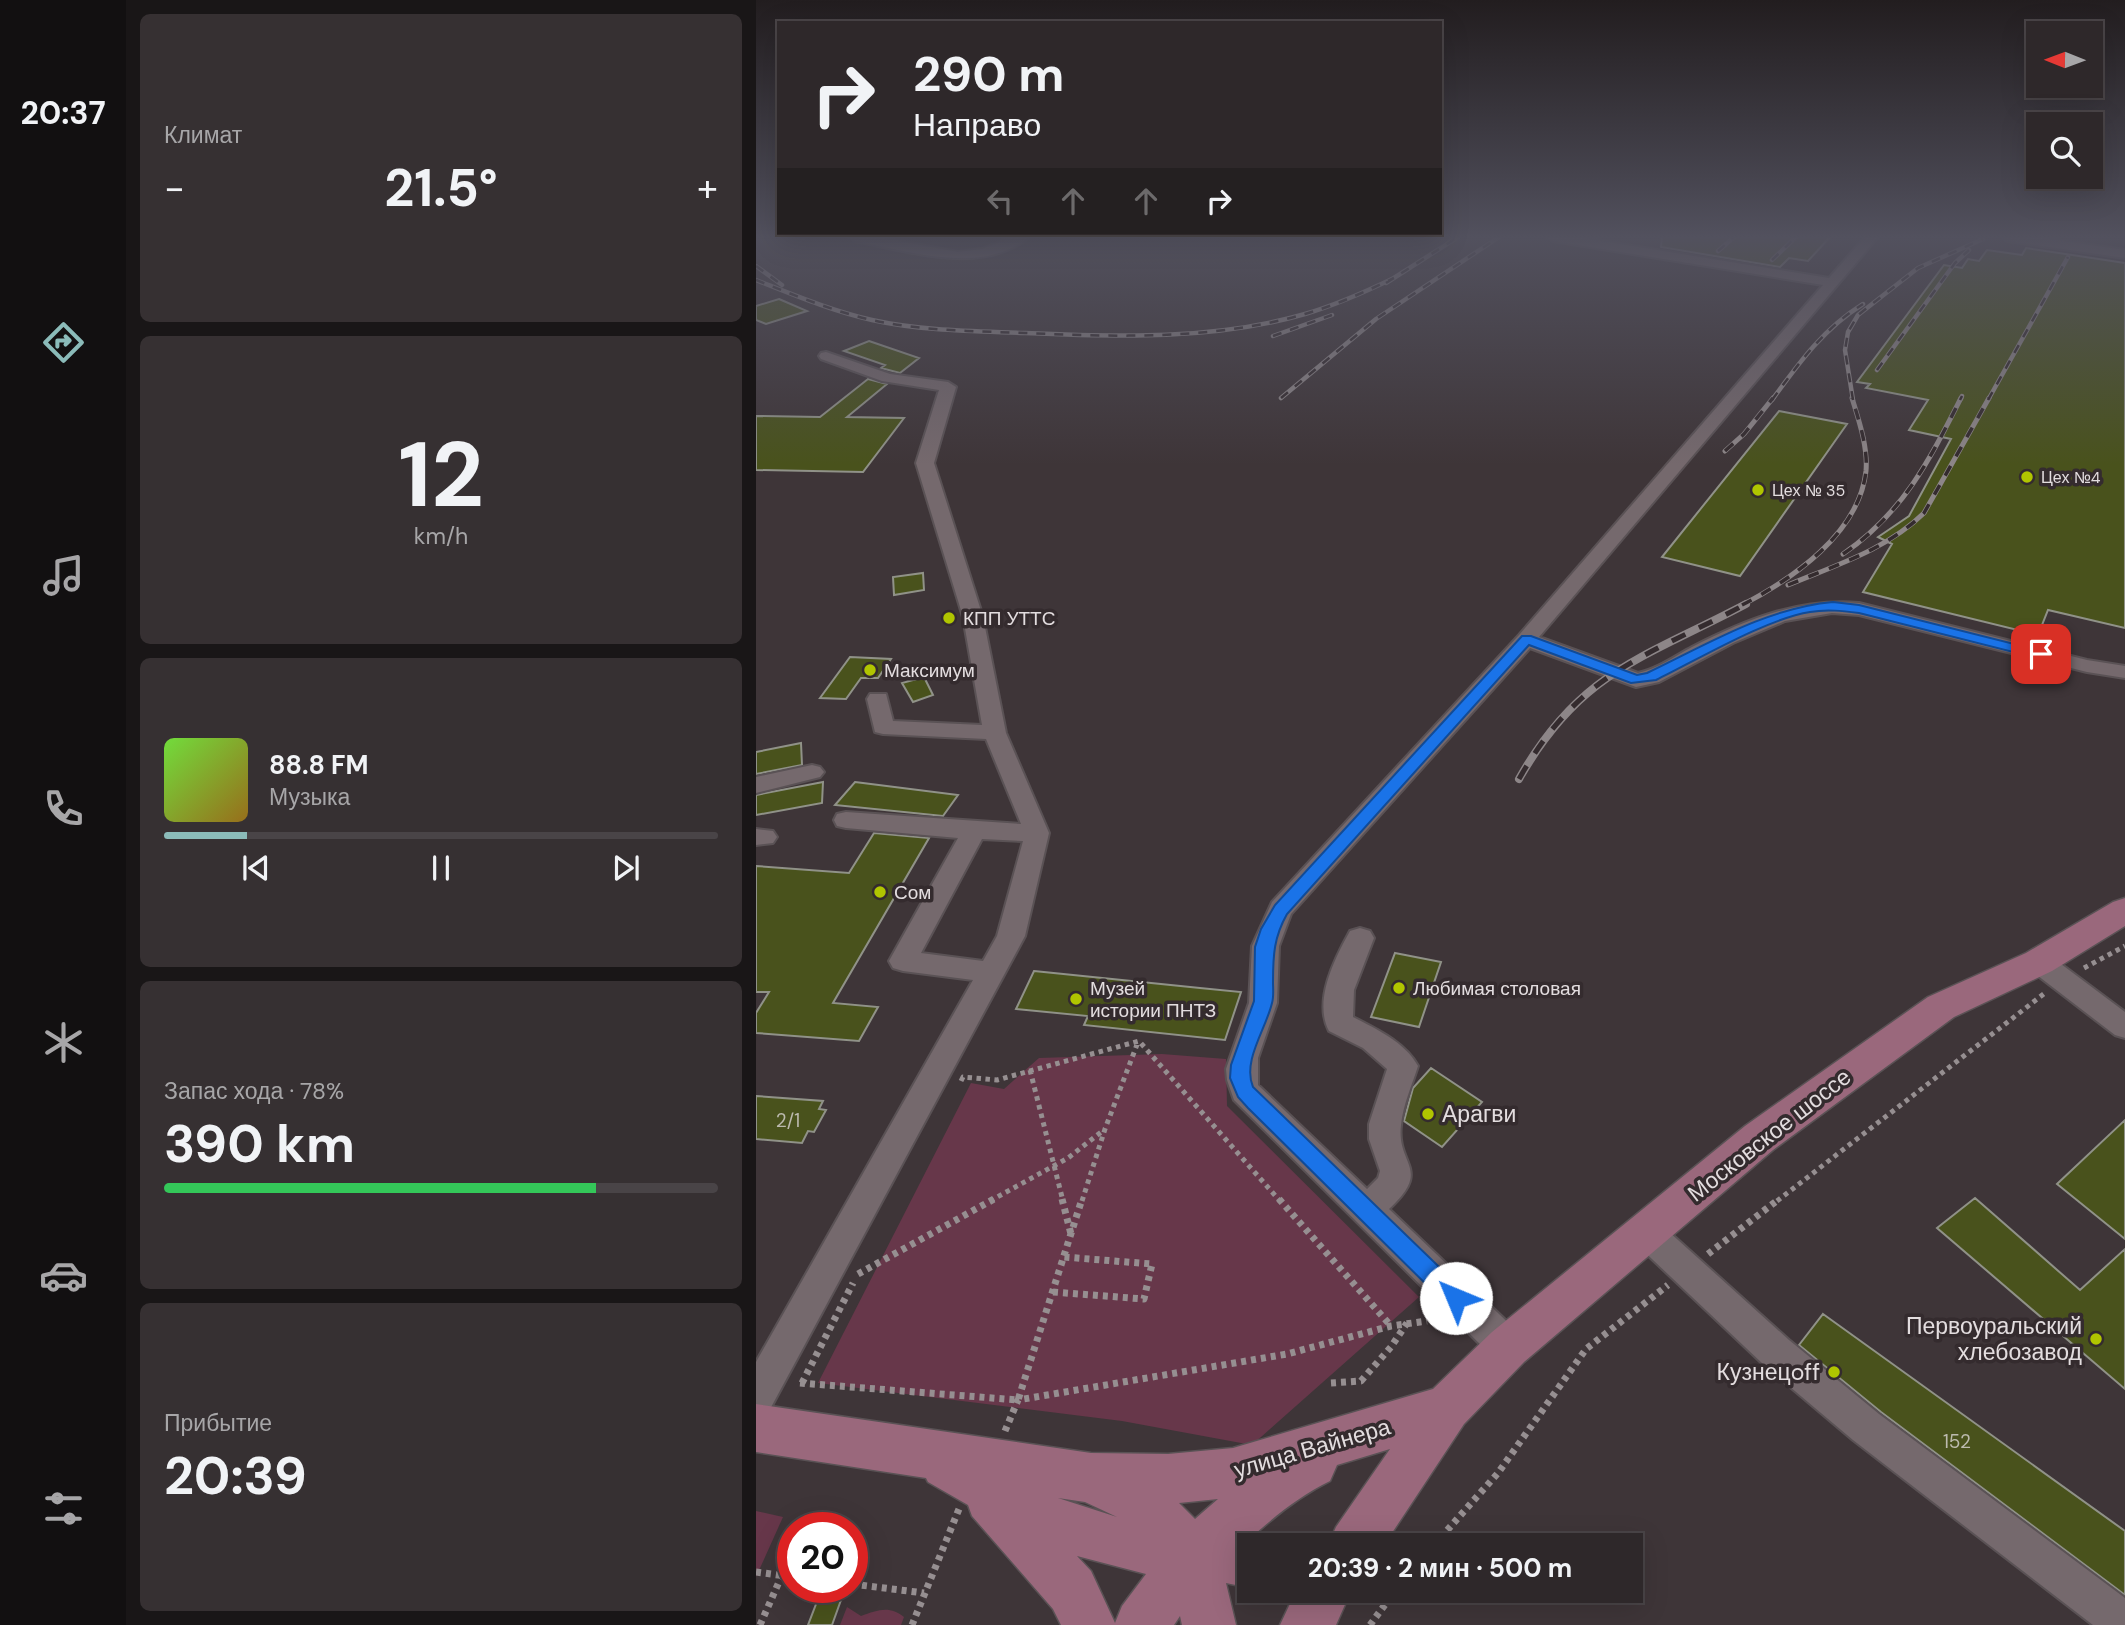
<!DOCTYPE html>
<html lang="ru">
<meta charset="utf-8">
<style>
:root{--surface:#2e282a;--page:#363032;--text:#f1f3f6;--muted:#a7a6a8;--line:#494447;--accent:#8bbbb9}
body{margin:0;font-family:"DM Sans",sans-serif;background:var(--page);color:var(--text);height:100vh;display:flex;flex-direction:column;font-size:26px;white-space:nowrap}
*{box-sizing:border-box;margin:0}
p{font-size:23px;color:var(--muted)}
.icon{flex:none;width:38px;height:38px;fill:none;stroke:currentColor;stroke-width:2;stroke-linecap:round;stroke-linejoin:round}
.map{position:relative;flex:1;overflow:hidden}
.drawer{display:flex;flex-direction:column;gap:14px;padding:14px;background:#191617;width:630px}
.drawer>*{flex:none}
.top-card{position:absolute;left:21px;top:21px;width:665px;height:214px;border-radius:0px;box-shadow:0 7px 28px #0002,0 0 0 2px var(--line);background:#2e282a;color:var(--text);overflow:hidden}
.needle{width:46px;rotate:271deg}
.buttons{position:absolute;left:1270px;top:21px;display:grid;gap:14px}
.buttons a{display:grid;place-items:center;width:77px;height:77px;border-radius:0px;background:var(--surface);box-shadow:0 7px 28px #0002,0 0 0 2px var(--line);font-size:35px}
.speed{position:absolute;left:21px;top:1512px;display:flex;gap:14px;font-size:35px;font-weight:700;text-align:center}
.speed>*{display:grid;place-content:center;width:91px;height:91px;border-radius:50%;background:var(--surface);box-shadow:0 7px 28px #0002,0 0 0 2px var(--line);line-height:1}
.speed .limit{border:10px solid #d22;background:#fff;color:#111}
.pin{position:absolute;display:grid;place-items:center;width:60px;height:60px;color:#fff;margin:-30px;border-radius:14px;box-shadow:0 4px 10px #0006}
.me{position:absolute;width:77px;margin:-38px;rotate:315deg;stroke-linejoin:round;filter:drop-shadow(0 0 5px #0008)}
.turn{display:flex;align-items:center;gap:24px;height:147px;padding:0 21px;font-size:32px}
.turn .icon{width:91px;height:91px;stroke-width:2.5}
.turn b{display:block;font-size:49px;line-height:60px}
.lanes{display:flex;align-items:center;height:66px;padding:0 21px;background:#0003;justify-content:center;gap:35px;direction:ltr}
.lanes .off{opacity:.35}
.big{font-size:52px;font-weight:700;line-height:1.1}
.drawer .widget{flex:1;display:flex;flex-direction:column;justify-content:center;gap:10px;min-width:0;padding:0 24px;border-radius:10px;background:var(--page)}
.drawer .dial{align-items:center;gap:0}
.dial b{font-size:91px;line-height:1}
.song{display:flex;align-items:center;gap:21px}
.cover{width:84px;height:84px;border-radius:10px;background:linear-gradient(135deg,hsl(100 70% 55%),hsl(40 70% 35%))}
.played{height:7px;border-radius:4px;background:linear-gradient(90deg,var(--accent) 15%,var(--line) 15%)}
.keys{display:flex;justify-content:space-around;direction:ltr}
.heat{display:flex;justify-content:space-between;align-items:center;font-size:38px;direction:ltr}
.charge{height:10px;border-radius:5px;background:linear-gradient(90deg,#34c759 78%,var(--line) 0)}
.trip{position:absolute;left:481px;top:1533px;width:406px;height:70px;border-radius:0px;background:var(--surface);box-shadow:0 7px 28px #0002,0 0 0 2px var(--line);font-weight:700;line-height:70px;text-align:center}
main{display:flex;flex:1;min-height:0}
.dock{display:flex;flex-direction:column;width:126px;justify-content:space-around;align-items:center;background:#121011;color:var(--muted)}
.dock .icon{width:49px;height:49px}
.dock .current{color:var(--accent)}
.dock b{font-size:32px;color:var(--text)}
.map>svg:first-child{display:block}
.green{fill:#67374a}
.building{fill:#49521c;stroke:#909288;stroke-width:2}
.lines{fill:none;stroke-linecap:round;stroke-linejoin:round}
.minor-casing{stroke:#5a5255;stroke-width:4}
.major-casing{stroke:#5a5255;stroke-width:3}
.path-far1{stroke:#968f91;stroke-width:5;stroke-dasharray:4.5 4.5;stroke-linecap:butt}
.path{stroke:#968f91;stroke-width:7;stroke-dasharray:5 5;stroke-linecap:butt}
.minor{fill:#75696d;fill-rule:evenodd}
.major{fill:#9a687c;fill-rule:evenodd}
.rail-far2-casing{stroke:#8d8688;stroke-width:4.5}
.rail-far1-casing{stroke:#8d8688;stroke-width:5}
.rail-casing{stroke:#8d8688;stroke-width:8}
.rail-far2{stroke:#342b2e;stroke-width:2.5;stroke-dasharray:9;stroke-linecap:butt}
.rail-far1{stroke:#342b2e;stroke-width:3.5;stroke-dasharray:11;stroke-linecap:butt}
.rail{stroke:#342b2e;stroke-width:5;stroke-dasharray:15;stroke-linecap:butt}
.route{fill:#1a73e8;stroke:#114b97;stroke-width:2}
.poi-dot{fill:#b0c500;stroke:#342b2e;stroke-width:2.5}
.labels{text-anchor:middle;stroke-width:7;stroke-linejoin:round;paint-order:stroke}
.far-poi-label{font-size:16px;fill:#e3dddf;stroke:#342b2e;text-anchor:start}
.poi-label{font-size:19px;fill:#e3dddf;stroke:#342b2e;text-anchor:start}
.near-number-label{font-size:19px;fill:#bcbaae}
.near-poi-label{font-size:23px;fill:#e3dddf;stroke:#342b2e;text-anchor:end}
.near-street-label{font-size:23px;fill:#e3dddf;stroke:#342b2e}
</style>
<main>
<nav class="dock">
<b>20:37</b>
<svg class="icon current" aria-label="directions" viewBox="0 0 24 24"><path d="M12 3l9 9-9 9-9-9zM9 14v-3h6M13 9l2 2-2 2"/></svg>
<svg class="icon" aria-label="music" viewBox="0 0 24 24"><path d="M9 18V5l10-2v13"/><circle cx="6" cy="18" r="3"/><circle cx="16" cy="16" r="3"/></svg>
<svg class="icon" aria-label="phone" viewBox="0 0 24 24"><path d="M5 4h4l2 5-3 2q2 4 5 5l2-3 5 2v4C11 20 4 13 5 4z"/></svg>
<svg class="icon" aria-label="climate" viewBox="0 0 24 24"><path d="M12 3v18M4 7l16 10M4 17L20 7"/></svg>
<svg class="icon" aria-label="car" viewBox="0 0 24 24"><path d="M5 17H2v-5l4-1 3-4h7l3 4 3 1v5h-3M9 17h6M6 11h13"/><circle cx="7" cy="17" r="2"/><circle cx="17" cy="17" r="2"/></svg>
<svg class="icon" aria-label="filters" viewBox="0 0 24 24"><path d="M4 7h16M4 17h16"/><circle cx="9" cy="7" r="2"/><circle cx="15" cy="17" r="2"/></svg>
</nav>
<section class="drawer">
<div class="widget"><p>Климат</p>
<div class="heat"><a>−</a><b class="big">21.5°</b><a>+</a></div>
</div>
<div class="widget dial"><b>12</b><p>km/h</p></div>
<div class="widget">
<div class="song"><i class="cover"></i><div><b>88.8 FM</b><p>Музыка</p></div></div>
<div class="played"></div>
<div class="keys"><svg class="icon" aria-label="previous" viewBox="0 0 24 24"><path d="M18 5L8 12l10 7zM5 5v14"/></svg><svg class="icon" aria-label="pause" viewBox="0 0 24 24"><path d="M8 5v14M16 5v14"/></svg><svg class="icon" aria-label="next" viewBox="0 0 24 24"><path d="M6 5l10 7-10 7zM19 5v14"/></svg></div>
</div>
<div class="widget"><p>Запас хода · 78%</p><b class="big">390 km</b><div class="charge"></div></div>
<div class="widget"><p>Прибытие</p><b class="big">20:39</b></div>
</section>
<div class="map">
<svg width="1369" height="1625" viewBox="0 0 1369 1625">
<rect width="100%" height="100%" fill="#3e3538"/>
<path class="green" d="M406,1054L470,1059L471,1106L663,1297L496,1445L366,1421L62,1383L215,1083L248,1089L283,1058Z
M0,1511L27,1517L0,1577Z
M91,1607L105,1616C121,1610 134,1605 148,1617L145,1625H84Z"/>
<path class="building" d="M906,237H1074L1052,261L1033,258L1024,267L905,247Z
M1270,248L1369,263V628L1292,610L1282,635L1107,592L1136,544L1122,537L1153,516L1195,439L1153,430L1172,400L1110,388L1114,384L1101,382L1188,265L1206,268L1212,259L1223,261L1231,250L1266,255Z
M23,299L51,311L10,324L0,320V306Z
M113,341L163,358L144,373L125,368L129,365L88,351Z
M112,379L131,384L91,417L148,418L107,472L0,470V416L64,417Z
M1023,411L1091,424L984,576L906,557Z
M167,573L168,590L138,595L137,577Z
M94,657L135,659L122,678H105L90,699L64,698Z
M168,677L177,695L157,702L146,683Z
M45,743L46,765L0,774V752Z
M67,782L66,803L0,815V795Z
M99,782L202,795L187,816L79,805Z
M118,833L173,838L77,1003L122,1007L103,1041L0,1033V1013L13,992H0V866L93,873Z
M639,953L685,962L663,1027L615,1017Z
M278,971L444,988L485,992L469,1040L328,1025L332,1016L260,1009Z
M675,1068L726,1102L686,1147L648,1121L657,1088Z
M0,1096L67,1101L63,1109L70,1110L58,1132L52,1131L46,1143L0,1139Z
M1369,1120V1239L1301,1184Z
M1219,1198L1324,1290L1369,1249V1389L1181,1228Z
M1067,1314L1369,1531V1595L1125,1412L1043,1345Z
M62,1599L85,1600L76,1625H52Z"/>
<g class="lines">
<g class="minor-casing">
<path id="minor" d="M93,237H121L202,252L226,249L256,237H273C227,276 152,251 99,241Z
M791,237H821L1073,278L1109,237H1122L783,637L882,673C901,669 919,656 936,647C989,620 1042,598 1103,603L1331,660L1369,666V678L1331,672L1103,615L1076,613L1029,621L977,643L903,682L880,687L774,648L535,914L523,946L521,1003L502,1058V1085L611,1189L622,1178L624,1171L613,1139V1124L631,1069L607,1048L573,1031C557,1001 579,958 594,931L604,928L614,931L618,938L598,990L597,1017C620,1029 649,1042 662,1066C656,1085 647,1105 645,1125C640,1166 677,1168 633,1209L765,1335L770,1347L765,1359L752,1364L739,1359L478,1100L471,1080L470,1069L493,1003L496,946L516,902L763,635L1067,285L797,241Z
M1246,237H1279L1369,250V258L1252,241Z
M70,352L134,374L192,382L200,387L178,463L227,617L250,733L293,833L269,936L13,1411L0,1416V1362L217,980L147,971L137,968L133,961L202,838L90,828L81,826L78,820L81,814L90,812L265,824L230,739L127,734L119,732L111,699L114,694H130L137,721L226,725L207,617L160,463L183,390L126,381L65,359L63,356L65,353ZM226,839L267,841L241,936L227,961L165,953Z
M56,765L64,767L68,772L64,777L0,793V777Z
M0,829L17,831L21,837L17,843L0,845Z
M1283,952L1293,955L1369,1012V1038L1359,1035L1273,969L1269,962L1273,955Z
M890,1217L902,1222L1033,1340L1123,1414L1369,1598V1625H1337L1097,1440L1007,1364L878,1242L873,1232L878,1222Z"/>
</g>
<g class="major-casing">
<path id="major" d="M1369,898V926L1296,971L1198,1017L1017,1150L768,1362L708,1424L628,1545H572L580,1527L634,1449L581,1465L574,1481C544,1496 521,1514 496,1537L513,1545H494V1588L470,1583L480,1625H426L424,1616L418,1625H305L297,1609L216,1516L212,1505L172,1482L170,1478L0,1452V1404L335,1453L412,1454L477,1448L677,1389L736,1332L989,1126L1172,997L1270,953L1357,902ZM302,1498L329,1502L361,1517ZM462,1499L439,1519L423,1503ZM321,1556L390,1574L366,1606L359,1623L335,1571Z
M540,1591H595L580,1625H524Z"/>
</g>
<path class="path-far1" d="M1328,968L1369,946
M274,1070L307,1201
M205,1081L207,1077L241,1080L383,1041L524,1201
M234,1201L312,1158L349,1129
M326,1201L349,1129L382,1042
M1021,1201L1289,993"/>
<path class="path" d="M306,1199L315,1234
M523,1199L635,1326
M952,1254L1023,1199
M102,1274L238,1199
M297,1292L388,1299L396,1264L308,1257
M44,1383L262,1400L326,1199
M46,1383L97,1283
M575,1383L605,1381L635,1347L651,1323
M249,1431L262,1400L531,1354L635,1326L671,1321
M678,1545L742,1473L830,1349L912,1285
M0,1572L37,1577
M96,1584L168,1593
M4,1625L26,1575
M156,1625L203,1509
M614,1625L639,1591"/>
<use href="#minor" class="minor"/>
<use href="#major" class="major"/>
<g class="rail-far2-casing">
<path id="rail-far2" d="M962,251L978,237
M1016,260L1040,237
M0,266L26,285
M0,280C38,295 76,311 116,320C166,331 218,331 269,333C362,337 459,340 549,314C580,305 609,292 638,278
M630,283L702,237
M517,336L576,315
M1121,370L1199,263L1213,250
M525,398L620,319L743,237
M1016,400C1043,363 1067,329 1107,304
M1097,400L1089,350L1092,332L1102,315L1162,268L1227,239
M1204,400L1206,396
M1232,400L1312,257"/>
</g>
<g class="rail-far1-casing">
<path id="rail-far1" d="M969,451L988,434L1017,398
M1087,554C1147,513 1173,461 1205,398
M1032,585C1080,565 1130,550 1168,513L1233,398
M986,605C1036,579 1103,534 1110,471C1112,447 1103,421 1096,398"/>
</g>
<g class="rail-casing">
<path id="rail" d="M763,779C824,671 888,658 990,604"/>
</g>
<use href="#rail-far2" class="rail-far2"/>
<use href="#rail-far1" class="rail-far1"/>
<use href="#rail" class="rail"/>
</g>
<linearGradient id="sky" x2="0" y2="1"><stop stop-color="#221d1f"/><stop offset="0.51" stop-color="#52515e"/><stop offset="1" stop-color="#52515e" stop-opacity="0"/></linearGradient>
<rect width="1369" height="465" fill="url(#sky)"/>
<path class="route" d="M1077,602L1103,605L1290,652L1292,654L1285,659L1103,613C1087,611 1071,609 1054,612C1010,619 943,659 900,680L875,683L773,645L531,914C518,937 517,955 517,982C517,989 518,997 516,1003C510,1029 486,1061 497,1087L708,1291L711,1298L708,1306L700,1309L692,1306L492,1108L482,1097L474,1078L475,1065L498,1001L499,947L505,929L519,905L766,636H775L881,675L891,673C950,645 1010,608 1077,602Z"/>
<g class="poi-dot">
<circle cx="1271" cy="477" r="7"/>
<circle cx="1002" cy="490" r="7"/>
<circle cx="193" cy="618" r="7"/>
<circle cx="114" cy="670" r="7"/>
<circle cx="124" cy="892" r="7"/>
<circle cx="643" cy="988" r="7"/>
<circle cx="320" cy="999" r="7"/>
<circle cx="672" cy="1114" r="7"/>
<circle cx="1340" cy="1339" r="7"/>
<circle cx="1078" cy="1372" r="7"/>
</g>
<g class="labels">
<g class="far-poi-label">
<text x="1285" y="483">Цех №4</text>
<text x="1016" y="496">Цех № 35</text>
</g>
<g class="poi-label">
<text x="207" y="625">КПП УТТС</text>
<text x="128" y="677">Максимум</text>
<text x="138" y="899">Сом</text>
<text x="334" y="995">Музей<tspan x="334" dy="22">истории ПНТЗ</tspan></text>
<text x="657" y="995">Любимая столовая</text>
</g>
<g class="near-number-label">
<text x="32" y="1127">2/1</text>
<text x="1201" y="1448">152</text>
</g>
<g class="near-poi-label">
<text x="686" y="1122" text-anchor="start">Арагви</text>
<text x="1326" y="1334">Первоуральский<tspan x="1326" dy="26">хлебозавод</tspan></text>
<text x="1064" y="1380">Кузнецoff</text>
</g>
<g class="near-street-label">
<text transform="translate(1013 1135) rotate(-38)" y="8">Московское шоссе</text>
<text transform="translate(556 1448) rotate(-16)" y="8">улица Вайнера</text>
</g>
</g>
</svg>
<div class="buttons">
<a><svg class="needle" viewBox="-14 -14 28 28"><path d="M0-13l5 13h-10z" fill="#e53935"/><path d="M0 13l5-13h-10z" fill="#a7a6a8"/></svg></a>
<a><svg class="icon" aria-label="search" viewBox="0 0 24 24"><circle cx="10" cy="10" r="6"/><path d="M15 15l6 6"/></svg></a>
</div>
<div class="speed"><div class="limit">20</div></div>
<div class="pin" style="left:1285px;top:654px;background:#d93025"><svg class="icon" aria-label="arrive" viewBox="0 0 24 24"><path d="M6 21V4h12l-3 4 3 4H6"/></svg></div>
<svg class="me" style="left:700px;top:1298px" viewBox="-20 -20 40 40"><circle r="19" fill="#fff"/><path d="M0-13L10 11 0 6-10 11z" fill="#1a73e8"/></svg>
<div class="trip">20:39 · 2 мин · 500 m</div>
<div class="top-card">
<div class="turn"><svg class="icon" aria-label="right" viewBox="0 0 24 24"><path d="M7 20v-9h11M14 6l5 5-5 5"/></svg><div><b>290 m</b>Направо</div></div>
<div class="lanes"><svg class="icon off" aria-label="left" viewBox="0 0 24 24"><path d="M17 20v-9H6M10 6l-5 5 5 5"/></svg><svg class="icon off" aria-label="ahead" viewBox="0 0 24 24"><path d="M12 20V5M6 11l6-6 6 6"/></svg><svg class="icon off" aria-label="ahead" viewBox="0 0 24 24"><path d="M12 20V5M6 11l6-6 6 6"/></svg><svg class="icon" aria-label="right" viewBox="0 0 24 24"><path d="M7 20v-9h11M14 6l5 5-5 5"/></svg></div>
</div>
</div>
</main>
